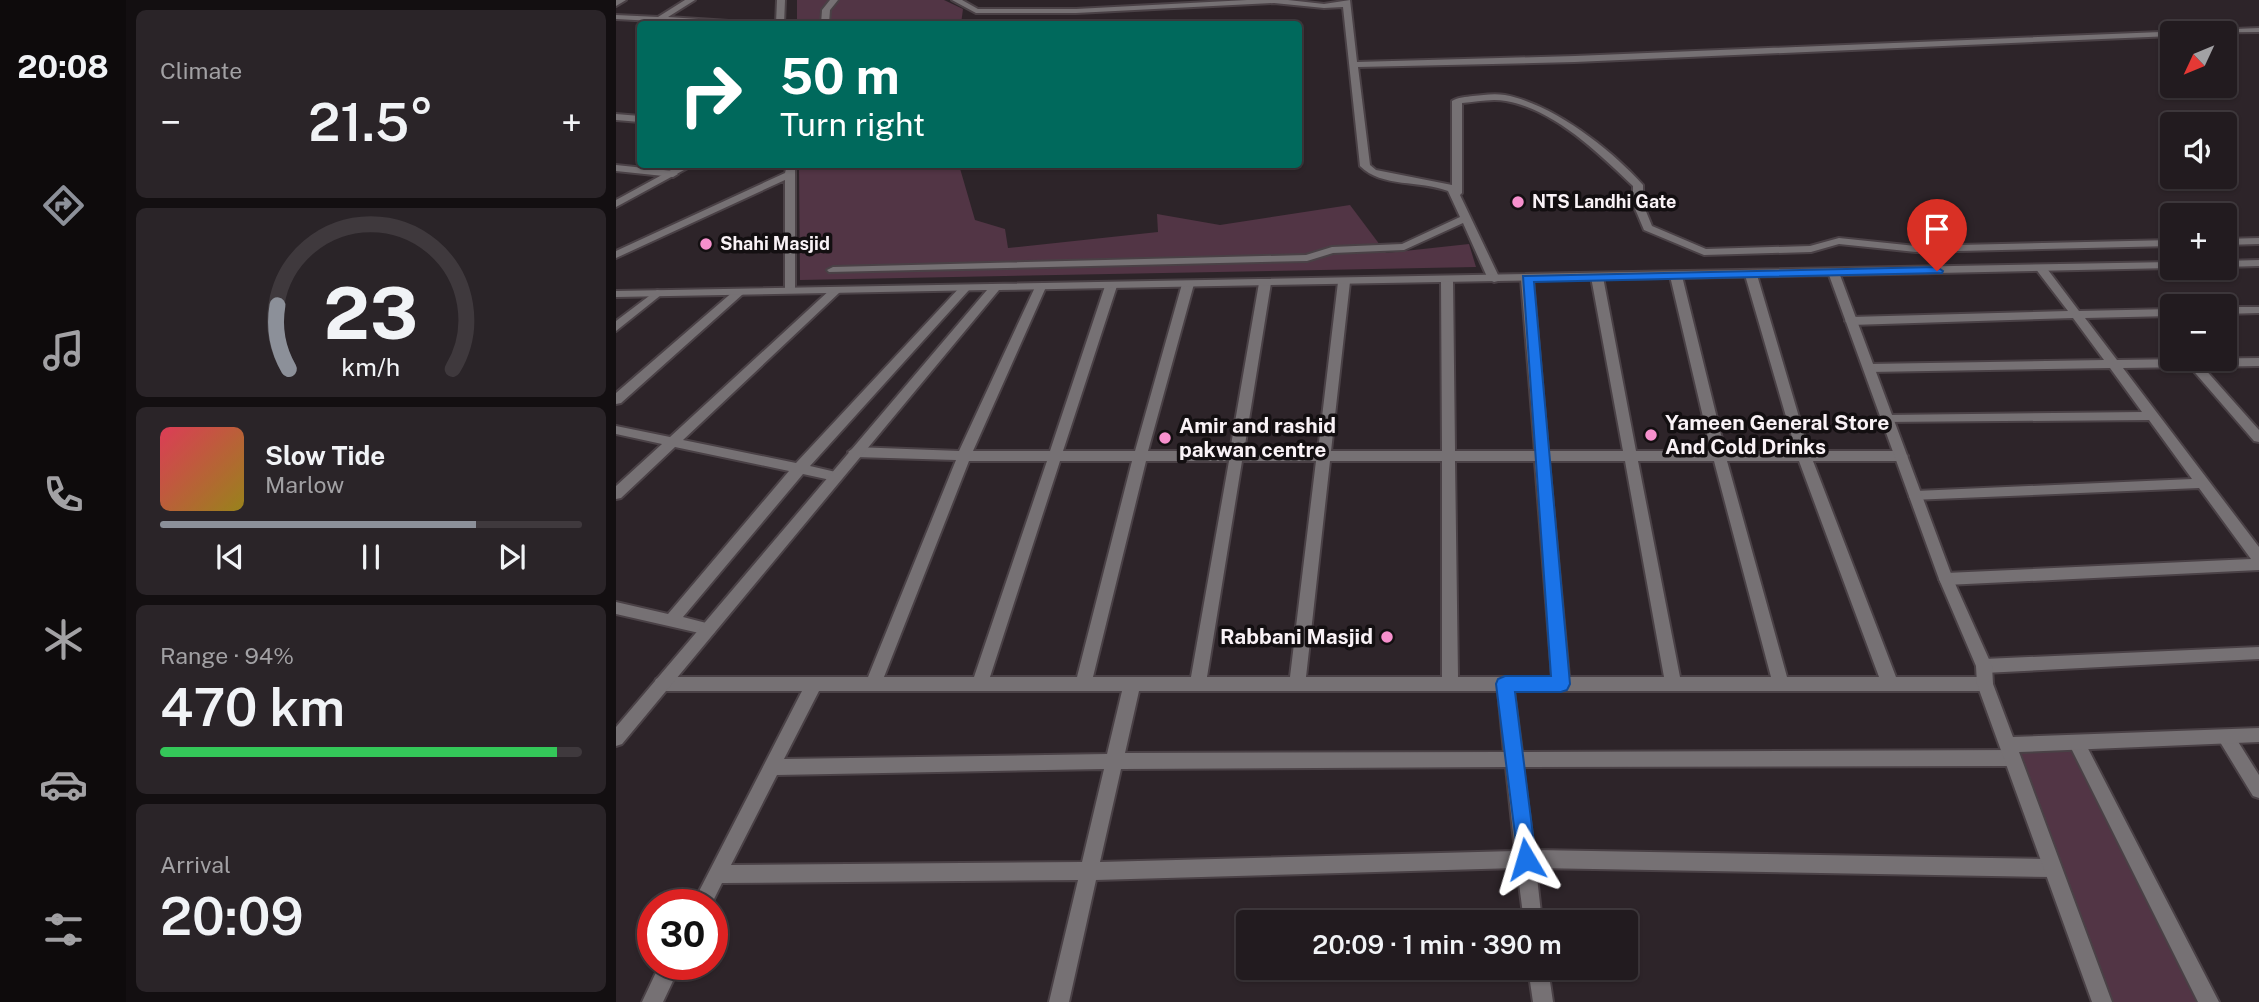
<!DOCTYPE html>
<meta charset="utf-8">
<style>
:root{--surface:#221b1f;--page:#2a2428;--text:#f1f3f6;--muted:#a2a1a4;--line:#3f393d;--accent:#8c9099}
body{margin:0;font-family:"Public Sans",sans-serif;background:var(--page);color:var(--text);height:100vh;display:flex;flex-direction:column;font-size:26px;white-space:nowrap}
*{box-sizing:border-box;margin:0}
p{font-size:23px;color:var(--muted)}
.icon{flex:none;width:38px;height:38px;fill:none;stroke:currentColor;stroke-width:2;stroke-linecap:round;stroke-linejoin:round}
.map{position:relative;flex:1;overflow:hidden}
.panel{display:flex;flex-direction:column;gap:10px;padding:10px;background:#130f11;width:490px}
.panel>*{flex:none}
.banner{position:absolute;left:21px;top:21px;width:665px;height:147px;border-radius:7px;box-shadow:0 2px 5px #0004,0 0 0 2px var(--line);background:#00695c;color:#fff;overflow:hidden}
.needle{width:46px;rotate:226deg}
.buttons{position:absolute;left:1544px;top:21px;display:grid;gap:14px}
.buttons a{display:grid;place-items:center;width:77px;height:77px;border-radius:7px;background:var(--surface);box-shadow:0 2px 5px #0004,0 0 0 2px var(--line);font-size:35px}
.speed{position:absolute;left:21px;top:889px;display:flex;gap:14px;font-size:35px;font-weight:700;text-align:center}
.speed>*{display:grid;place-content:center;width:91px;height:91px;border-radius:50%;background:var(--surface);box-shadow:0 2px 5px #0004,0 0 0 2px var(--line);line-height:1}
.speed .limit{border:10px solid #d22;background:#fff;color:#111}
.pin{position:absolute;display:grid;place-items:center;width:60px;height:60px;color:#fff;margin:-72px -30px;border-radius:50% 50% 50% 0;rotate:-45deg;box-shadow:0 0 7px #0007}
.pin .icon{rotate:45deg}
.me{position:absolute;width:77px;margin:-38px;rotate:353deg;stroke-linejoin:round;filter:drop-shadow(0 0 5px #0008)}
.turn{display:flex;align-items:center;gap:24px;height:147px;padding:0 28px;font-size:32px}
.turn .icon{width:91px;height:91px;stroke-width:2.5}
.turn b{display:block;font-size:49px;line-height:60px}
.big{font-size:52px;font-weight:600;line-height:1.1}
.panel .card{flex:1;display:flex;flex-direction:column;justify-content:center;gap:10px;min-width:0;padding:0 24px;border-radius:10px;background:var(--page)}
.panel .dial{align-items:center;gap:0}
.dial svg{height:182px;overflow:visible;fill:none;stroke:var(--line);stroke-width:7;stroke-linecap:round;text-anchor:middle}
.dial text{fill:var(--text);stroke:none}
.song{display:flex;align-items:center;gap:21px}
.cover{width:84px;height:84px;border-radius:10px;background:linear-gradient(135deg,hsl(350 70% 55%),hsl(50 70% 35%))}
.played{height:7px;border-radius:4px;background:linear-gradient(90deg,var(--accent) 75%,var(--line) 75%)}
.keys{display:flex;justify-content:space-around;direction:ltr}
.heat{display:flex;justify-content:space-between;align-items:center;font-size:38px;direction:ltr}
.charge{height:10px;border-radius:5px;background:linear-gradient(90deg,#34c759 94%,var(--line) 0)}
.trip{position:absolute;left:620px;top:910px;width:402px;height:70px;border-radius:7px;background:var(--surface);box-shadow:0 2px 5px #0004,0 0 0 2px var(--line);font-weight:600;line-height:70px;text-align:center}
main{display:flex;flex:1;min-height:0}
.tabs{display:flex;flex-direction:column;width:126px;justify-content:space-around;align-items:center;background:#0e0b0c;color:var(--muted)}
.tabs .icon{width:49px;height:49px}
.tabs .active{color:var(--accent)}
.tabs b{font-size:32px;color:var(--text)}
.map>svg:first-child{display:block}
.green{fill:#523545}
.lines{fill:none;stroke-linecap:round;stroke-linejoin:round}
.minor-casing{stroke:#4a4146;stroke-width:4}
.tertiary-casing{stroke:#4a4146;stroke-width:4}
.minor{fill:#767174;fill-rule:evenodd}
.tertiary{fill:#767174;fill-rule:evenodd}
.route{fill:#1a73e8;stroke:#114b97;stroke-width:2}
.poi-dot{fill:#f790cd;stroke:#130f11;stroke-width:2.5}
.labels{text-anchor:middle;stroke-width:7;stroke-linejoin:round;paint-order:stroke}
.far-poi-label{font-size:18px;font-weight:bold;fill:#f9f2f6;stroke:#130f11;text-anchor:start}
.poi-label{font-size:21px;font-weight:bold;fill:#f9f2f6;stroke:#130f11;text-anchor:start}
</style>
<main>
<nav class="tabs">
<b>20:08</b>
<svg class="icon active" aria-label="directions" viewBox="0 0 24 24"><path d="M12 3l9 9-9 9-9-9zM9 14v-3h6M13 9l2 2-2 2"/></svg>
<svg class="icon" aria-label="music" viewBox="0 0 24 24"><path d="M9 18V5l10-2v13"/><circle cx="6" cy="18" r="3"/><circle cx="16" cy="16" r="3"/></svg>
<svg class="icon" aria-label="phone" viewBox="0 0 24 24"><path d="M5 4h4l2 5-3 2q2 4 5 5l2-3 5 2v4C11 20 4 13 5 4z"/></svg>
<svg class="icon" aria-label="climate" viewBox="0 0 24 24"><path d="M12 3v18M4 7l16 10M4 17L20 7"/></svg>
<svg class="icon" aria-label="car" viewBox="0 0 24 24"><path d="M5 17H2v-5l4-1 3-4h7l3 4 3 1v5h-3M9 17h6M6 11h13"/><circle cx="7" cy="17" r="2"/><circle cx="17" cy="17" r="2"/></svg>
<svg class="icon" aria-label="filters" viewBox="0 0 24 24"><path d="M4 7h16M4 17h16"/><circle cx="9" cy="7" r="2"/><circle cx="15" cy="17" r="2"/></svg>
</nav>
<section class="panel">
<div class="card"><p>Climate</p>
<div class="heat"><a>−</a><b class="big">21.5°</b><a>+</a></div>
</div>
<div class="card dial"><svg viewBox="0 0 100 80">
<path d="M14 69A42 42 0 1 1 86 69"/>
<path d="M14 69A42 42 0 0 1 9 41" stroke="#8c9099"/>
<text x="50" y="56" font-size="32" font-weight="700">23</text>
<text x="50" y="72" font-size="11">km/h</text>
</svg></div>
<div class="card">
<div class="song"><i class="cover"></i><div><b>Slow Tide</b><p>Marlow</p></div></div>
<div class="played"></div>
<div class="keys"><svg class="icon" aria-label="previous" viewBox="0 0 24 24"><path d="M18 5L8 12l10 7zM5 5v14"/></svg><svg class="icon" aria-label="pause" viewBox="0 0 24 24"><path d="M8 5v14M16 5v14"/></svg><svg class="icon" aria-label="next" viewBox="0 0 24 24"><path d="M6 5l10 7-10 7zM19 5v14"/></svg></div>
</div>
<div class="card"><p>Range · 94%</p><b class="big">470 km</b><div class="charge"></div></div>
<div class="card"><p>Arrival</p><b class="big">20:09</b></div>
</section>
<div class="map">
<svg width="1643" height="1002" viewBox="0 0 1643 1002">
<rect width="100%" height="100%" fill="#2d2429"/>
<path class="green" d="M181,0H328L347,9L345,24H181Z
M183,165H343L359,220L389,229L392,248L542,232L541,214L604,225L734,205L770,253L853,244L860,267L184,280Z
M1460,742L1593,1002H1486L1391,745Z"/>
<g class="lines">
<g class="minor-casing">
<path id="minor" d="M0,0H10L0,6Z
M69,0H79L52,17L128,22L132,24H93L0,19V15L42,17Z
M214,0H222L214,10L213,24H205L206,10Z
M336,0H346L362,9H460L631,0H672L708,4L734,0L741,62L959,56L1643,28V32L1556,33V36L959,62L742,67L754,165L760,170L836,185V101C842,97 850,97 857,96C867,95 878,93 889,95C937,104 995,149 1027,185V204L1036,226L1090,249L1194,246L1223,238L1300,246L1556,240V246L1300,252L1223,244L1195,252L1088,255L1028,230L1017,204V186C982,153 939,110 890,101C875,98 860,102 846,103V193L844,195L884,279L882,281L878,282L872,279L847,223L788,250L717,253L691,261L213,272L211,270L217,267L690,255L716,247L786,244L844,217L832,191C804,180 766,188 744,166L727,7L708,8L658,3L460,13H360Z
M164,21H167V24H137L141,22Z
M176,164L179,167V293H171L169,291V180L0,258V251L169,173L171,165Z
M0,165L57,171L62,174L57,177L0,171Z
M1643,238V244L1608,245V239Z
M1425,265L1429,266L1463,311L1556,309V316L1469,318L1501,360L1643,358V366L1587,367L1643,430V442L1638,441L1574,367L1507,368L1643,547V570L1330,585L1325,583L1323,579L1325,575L1330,573L1635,559L1583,488L1295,500L1293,496L1300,491L1576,479L1533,420L1266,422L1265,419L1266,416L1271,415L1526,412L1494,368L1253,372L1247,368L1253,364L1488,360L1457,318L1235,325L1229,321L1235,317L1452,311L1419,268Z
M1135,272L1141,275L1193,451H1285L1292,456L1285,461H1197L1280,677H1369L1375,679L1377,684L1375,689L1369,691H898L906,752L1396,750L1402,753L1405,758L1402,763L1396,766L907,767L918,850L1436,859L1443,862L1445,868L1443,874L1436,877L920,868L926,922H908L901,868L480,880L453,1002H433L462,880L106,883L95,905H76L186,691H46L40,689L38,684L40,679L46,677H252L340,460L239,457L232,452L239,447L343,451L420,285H428L430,287L357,451H434L489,286L495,283L501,286L447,451H519L566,284L572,281L578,284L532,451H614L643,283L649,280L655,283L628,451H702L722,282L728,279L734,282L715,451H826L825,280L831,277L837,280L839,451H919L905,279L911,276L917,279L932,451H1007L975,277L981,274L987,277L1020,451H1095L1054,276L1060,273L1066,276L1109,451H1180L1129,275ZM353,461H431L358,677H268ZM444,461H516L461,677H374ZM530,461H613L575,677H477ZM626,461H700L674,677H591ZM714,461H826V677H690ZM839,461H919L936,677H842ZM933,461H1009L1048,677H953ZM1022,461H1098L1155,677H1064ZM1111,461H1183L1263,677H1171ZM203,691H506L491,754L168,759ZM523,691H882L888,752L509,753ZM890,767L899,851L484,862L505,769ZM488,769L466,862L115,865L161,775Z
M349,285L353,286V290L194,466L224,473L226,476L224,479L219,481L187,474L67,617L98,625L100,629L98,633L92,635L0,614V602L52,614L173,471L59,447L5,498L0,499V486L46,444L0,434V426L54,437L216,288L220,287L226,290L224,292L67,440L180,463L345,286Z
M123,289L129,292L127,294L5,403L0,404V393L119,290Z
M41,290L45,291V295L0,331V321Z
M1608,307H1643V313L1608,314Z
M1643,647V659L1368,673L1362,671L1360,666L1362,661L1368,659Z
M1610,730L1616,732L1643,775V798L1637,796L1604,742L1602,737L1604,732Z
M1460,735L1466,737L1603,1002H1582L1452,742L1454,737Z
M44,964H65L47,1002H26Z
M912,968H932L937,1002H917Z"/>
</g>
<g class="tertiary-casing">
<path id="tertiary" d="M161,0H169L168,24H160Z
M0,114L24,116V122L0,120Z
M66,164H79L0,207V200Z
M1643,260V266L1608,267V261Z
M1556,262V268H1558H1556L1224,275L1337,579L1376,666L1377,684L1397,737L1643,728V742L1403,752L1496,1002H1476L1361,684L1360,666L1323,579L1213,275L383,290L6,744L0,746V727L371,290L0,297V291Z"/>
</g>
<use href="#minor" class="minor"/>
<use href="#tertiary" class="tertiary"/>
</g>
<path class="route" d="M1321,267L1327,271L1326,273L918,282L954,684L951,690L945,692H899L920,859L917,866L910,869L903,866L880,684L882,679L889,676H935L907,276Z"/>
<g class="poi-dot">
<circle cx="902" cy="202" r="7"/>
<circle cx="90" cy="244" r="7"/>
<circle cx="1035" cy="435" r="7"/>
<circle cx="549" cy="438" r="7"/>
<circle cx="771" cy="637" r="7"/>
</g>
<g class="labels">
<g class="far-poi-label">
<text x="916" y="208">NTS Landhi Gate</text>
<text x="104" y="250">Shahi Masjid</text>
</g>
<g class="poi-label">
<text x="1049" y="430">Yameen General Store<tspan x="1049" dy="24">And Cold Drinks</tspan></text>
<text x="563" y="433">Amir and rashid<tspan x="563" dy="24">pakwan centre</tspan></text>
<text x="757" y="644" text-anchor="end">Rabbani Masjid</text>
</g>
</g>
</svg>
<div class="buttons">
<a><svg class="needle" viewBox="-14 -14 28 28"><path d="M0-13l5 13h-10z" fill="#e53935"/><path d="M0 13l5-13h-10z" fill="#a2a1a4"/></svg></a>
<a><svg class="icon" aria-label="sound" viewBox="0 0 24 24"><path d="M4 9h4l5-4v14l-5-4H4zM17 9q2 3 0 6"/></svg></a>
<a>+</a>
<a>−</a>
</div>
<div class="speed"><div class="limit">30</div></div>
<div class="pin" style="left:1321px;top:271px;background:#d93025"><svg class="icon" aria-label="arrive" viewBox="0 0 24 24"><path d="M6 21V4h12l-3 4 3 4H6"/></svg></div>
<svg class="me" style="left:910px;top:859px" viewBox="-20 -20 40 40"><path d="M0-17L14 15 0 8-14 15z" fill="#1a73e8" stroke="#fff" stroke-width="4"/></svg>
<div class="trip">20:09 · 1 min · 390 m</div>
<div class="banner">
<div class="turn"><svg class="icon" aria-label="right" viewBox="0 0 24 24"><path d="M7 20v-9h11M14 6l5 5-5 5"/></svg><div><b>50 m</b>Turn right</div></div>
</div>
</div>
</main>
